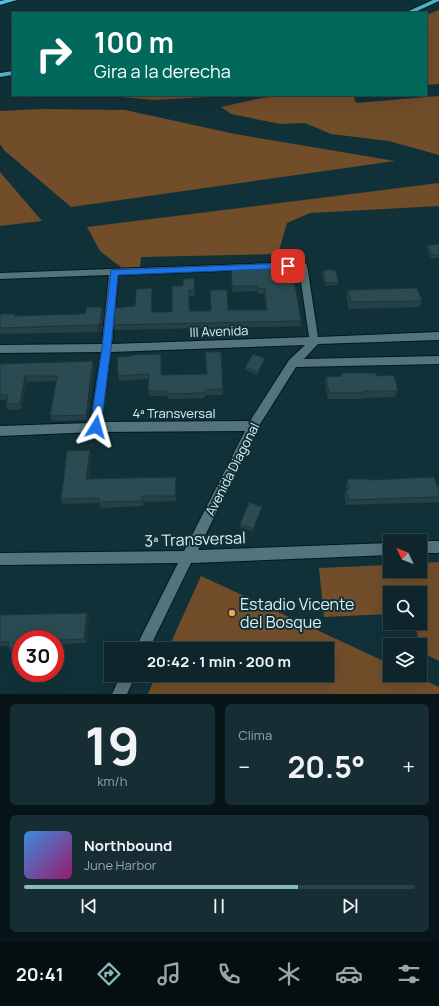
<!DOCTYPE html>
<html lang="es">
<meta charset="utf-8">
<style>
:root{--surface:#0d252b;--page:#162d33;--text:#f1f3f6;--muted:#9aa5a9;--line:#2d4247;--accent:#8bbbb9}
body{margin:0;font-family:Manrope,sans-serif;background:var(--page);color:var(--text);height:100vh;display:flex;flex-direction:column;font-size:15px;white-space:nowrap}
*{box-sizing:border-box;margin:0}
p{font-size:13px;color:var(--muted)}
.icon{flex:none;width:22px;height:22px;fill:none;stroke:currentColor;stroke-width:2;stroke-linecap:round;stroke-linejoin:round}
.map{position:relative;height:694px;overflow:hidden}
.panel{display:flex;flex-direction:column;gap:10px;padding:10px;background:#071418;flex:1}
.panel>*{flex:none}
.top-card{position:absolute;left:12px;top:12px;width:415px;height:84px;border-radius:0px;box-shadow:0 4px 16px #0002,0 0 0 1px var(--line);background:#00695c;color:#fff;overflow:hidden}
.needle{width:26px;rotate:313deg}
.fabs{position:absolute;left:383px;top:534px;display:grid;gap:8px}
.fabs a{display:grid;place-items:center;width:44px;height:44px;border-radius:0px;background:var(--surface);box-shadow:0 4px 16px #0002,0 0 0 1px var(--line);font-size:20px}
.speed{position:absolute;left:12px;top:630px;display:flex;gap:8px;font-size:20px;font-weight:700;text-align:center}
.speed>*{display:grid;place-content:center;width:52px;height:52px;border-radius:50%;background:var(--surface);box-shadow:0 4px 16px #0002,0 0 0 1px var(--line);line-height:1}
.speed .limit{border:6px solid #d22;background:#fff;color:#111}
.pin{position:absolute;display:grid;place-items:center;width:34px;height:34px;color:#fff;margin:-17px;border-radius:8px;box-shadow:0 2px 6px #0006}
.me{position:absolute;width:44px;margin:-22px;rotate:8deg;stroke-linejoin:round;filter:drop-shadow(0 0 3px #0008)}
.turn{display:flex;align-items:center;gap:14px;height:84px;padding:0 16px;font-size:18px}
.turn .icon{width:52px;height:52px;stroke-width:2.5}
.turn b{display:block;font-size:28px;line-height:34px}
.big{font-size:30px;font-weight:700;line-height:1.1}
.panel .card{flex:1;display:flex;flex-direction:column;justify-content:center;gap:6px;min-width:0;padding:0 14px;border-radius:6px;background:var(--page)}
.panel .dial{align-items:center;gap:0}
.dial b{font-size:52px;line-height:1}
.song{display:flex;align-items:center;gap:12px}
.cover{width:48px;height:48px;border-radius:6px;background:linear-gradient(135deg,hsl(210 70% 55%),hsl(320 70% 35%))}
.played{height:4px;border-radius:2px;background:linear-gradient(90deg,var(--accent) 70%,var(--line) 70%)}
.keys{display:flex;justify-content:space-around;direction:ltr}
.heat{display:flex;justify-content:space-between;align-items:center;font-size:22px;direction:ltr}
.panel .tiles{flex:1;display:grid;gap:10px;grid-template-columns:1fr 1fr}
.card:last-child{grid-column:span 2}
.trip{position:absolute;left:104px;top:642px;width:230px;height:40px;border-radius:0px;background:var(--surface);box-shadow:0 4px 16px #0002,0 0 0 1px var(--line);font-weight:700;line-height:40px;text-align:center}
.menu{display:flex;height:64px;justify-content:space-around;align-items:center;background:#050f11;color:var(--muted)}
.menu .icon{width:28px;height:28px}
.menu .on{color:var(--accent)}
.menu b{font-size:18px;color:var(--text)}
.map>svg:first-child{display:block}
.green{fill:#714d2a}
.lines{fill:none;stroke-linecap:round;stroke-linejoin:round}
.minor-casing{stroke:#02181e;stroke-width:2}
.trunk-casing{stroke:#02181e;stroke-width:2}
.motorway-casing{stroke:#02181e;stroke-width:2}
.minor{fill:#53747c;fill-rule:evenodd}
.trunk{fill:#4eb4cb;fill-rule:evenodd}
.motorway{fill:#4dc4df;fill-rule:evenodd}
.wall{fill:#254047}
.shaded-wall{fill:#1e3439}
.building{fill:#2b4b52;stroke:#1e3439}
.route{fill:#1a73e8;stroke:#114b97}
.poi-dot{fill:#f7a149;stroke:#113139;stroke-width:1.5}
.labels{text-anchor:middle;stroke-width:4;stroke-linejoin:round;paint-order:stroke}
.street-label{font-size:13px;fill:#def0f4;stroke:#113139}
.near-street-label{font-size:16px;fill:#def0f4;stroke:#113139}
.near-poi-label{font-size:16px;fill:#def0f4;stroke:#113139;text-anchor:start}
</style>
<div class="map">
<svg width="439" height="694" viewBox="0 0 439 694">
<rect width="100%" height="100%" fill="#113139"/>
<path class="green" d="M439,10V84L426,85V15Z
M101,95H241L154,100Z
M283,95H353L356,103L439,96V155L389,141L331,134L305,123L280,124L231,114L221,107L262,98Z
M43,109L125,110L235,134L395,161L71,207L5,151L0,144V111Z
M0,172L42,221L0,226Z
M439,183V206L310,213L287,223L278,254L141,257L140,267L122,268L100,251L87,227Z
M439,562V661L421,652L415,623H420V593H390V614L324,617L319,568L390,565V571H420V563Z
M201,576L390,664V675H414L439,687V694H148L156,675H327V649H168Z"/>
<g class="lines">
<g class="minor-casing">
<path id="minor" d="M303,262L307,265L318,337L439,332V340L318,344L304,359L439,356V364L296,367L257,429L198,550L390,543V555L191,563L149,649H135L178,563L0,565V553L184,551L245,431L95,432L0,436V426L90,423L101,352L0,353V345L102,344L109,275L0,279V273ZM299,268L309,337L112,344L118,275ZM305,345L289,360L250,421L101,422L111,352Z
M420,541H439V553H420Z
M121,675H136L127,694H112Z"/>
</g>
<g class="trunk-casing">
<path id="trunk" d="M433,0H439V1L413,13H404Z
M13,71V75L0,77V73Z"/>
</g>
<g class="motorway-casing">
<path id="motorway" d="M5,0H17L0,5V1Z"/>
</g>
<use href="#minor" class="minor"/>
<use href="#trunk" class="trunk"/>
<use href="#motorway" class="motorway"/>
</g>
<path class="wall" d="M439,244V258H431L427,248L428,245Z
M292,267L301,321V326L115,330L114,325L135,306L152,288V312H172L183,286L194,278L195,296H189L190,311L266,310L264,294H258L257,291L232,292L231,268Z
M323,270L339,282L338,285L325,286L322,274Z
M348,290L422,301L420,307L349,309L346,297Z
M102,307L104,313L102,331L98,332L0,334V314L15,316L81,314L86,313Z
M205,352L223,389V395H205V398L168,399L167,396H149L148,391L149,379L119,381L118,376L161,354V375L207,374Z
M265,358L264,361L257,375L245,370V367Z
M0,364L94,366L88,420L52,421L50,416L56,381L27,382L22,409L8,410L6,404L7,400H0Z
M342,373L376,376L398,391L395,397L362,398V399H328L325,383L326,377L341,376Z
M90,450L92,455L89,479L176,482V501L143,502V506L101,508L99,503L63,504L61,499Z
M347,479L369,480L439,486V502L346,505L344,494L346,489V485Z
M262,507L261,510L253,532L240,527V524Z
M0,615L89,617L86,643L62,644V650H55V639H21V651H12L8,648L9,646H0Z"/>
<path class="shaded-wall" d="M102,307L104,313L102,331L98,332L97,325Z
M93,361L94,366L88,420L86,415Z
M25,376L27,382L22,409L20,404Z
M90,450L92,455L88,484L86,479Z
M176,477V501L175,496Z
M262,507L261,510L253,532V529Z
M87,613L89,617L86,643L84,639Z
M60,640L62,644V650L59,646Z"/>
<path class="building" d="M439,244V255H432L428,245Z
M292,267L301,321L114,325L115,308L135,306L136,289L152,288L151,312H172V286H183V279L194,278L195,290H189V311H211L210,290H227L228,310H267L265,289H258V286H232L231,268Z
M323,270H335L339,282L326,283Z
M417,288L422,301L351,302L348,290Z
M86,307H102L100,324L97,325L0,328V314H15L14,316L81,314L86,313Z
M205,352H221L223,389L205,390V393L167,394V391H148L149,374L118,376L117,357L132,356V355L161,354V375L207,374Z
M253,354L265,358L258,372L245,367Z
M93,361L86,415L50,416L57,376H25L20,404H6L8,395H0V364Z
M342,373H376V376L394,375L398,391H363L364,393H329L326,377L342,376Z
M90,450L86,479L176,477L175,496H142V501L99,502V498L61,499L67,451Z
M434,477L437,486H439V497L348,500L346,489H349L347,479H369V480Z
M249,502L262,507L253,529L240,524Z
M87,613L84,639L60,640L59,646H55V639H21V647L8,648L9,642H0V615Z"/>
<path class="route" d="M288,263L292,266L291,268L118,275L111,348L101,427L99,430L96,432L92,430L90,427L102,348L111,270Z"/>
<circle class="poi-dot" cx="232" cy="613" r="4"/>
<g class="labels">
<g class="street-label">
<text transform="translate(219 331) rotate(-2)" y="5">III Avenida</text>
<text x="174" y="418">4ª Transversal</text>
<text transform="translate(232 469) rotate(-63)" y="5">Avenida Diagonal</text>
</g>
<g class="near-street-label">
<text transform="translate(195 539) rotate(-2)" y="6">3ª Transversal</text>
</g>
<g class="near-poi-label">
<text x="240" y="610">Estadio Vicente<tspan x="240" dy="18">del Bosque</tspan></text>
</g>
</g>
</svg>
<div class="fabs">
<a><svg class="needle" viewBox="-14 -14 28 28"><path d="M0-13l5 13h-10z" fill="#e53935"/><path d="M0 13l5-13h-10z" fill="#9aa5a9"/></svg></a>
<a><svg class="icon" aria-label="search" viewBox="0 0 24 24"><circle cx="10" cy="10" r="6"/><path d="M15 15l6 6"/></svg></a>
<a><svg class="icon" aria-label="layers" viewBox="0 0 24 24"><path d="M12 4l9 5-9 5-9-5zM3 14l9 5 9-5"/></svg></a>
</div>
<div class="speed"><div class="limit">30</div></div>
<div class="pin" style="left:288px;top:266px;background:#d93025"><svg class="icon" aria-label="arrive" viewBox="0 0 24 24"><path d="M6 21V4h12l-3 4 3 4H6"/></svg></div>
<svg class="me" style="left:96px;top:427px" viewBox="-20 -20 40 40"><path d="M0-17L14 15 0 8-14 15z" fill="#1a73e8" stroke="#fff" stroke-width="4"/></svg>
<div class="trip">20:42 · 1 min · 200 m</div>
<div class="top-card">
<div class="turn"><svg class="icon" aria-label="right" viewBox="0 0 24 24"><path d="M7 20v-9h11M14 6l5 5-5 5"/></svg><div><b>100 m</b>Gira a la derecha</div></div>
</div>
</div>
<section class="panel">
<div class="tiles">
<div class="card dial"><b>19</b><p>km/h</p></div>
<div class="card"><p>Clima</p>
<div class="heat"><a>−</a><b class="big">20.5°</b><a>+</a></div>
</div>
<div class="card">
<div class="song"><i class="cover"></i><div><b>Northbound</b><p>June Harbor</p></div></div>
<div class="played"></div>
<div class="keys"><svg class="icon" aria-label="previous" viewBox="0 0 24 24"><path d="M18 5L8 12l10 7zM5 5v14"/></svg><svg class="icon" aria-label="pause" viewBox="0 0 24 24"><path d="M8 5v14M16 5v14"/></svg><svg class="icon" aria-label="next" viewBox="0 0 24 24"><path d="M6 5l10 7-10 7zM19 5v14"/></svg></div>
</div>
</div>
</section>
<nav class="menu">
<b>20:41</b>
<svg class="icon on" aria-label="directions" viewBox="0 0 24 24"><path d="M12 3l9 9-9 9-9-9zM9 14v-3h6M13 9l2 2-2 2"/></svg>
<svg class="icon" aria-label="music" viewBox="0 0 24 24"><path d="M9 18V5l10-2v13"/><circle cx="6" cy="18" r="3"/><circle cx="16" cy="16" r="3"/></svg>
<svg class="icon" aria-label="phone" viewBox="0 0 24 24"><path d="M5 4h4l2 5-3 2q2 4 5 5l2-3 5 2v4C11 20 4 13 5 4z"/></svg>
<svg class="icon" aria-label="climate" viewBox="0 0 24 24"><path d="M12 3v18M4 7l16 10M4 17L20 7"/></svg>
<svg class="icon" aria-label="car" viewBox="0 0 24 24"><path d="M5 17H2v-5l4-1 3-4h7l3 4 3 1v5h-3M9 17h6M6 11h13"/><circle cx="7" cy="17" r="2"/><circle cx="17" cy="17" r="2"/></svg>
<svg class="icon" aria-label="filters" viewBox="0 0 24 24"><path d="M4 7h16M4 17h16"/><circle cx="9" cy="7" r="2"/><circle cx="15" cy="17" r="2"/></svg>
</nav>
